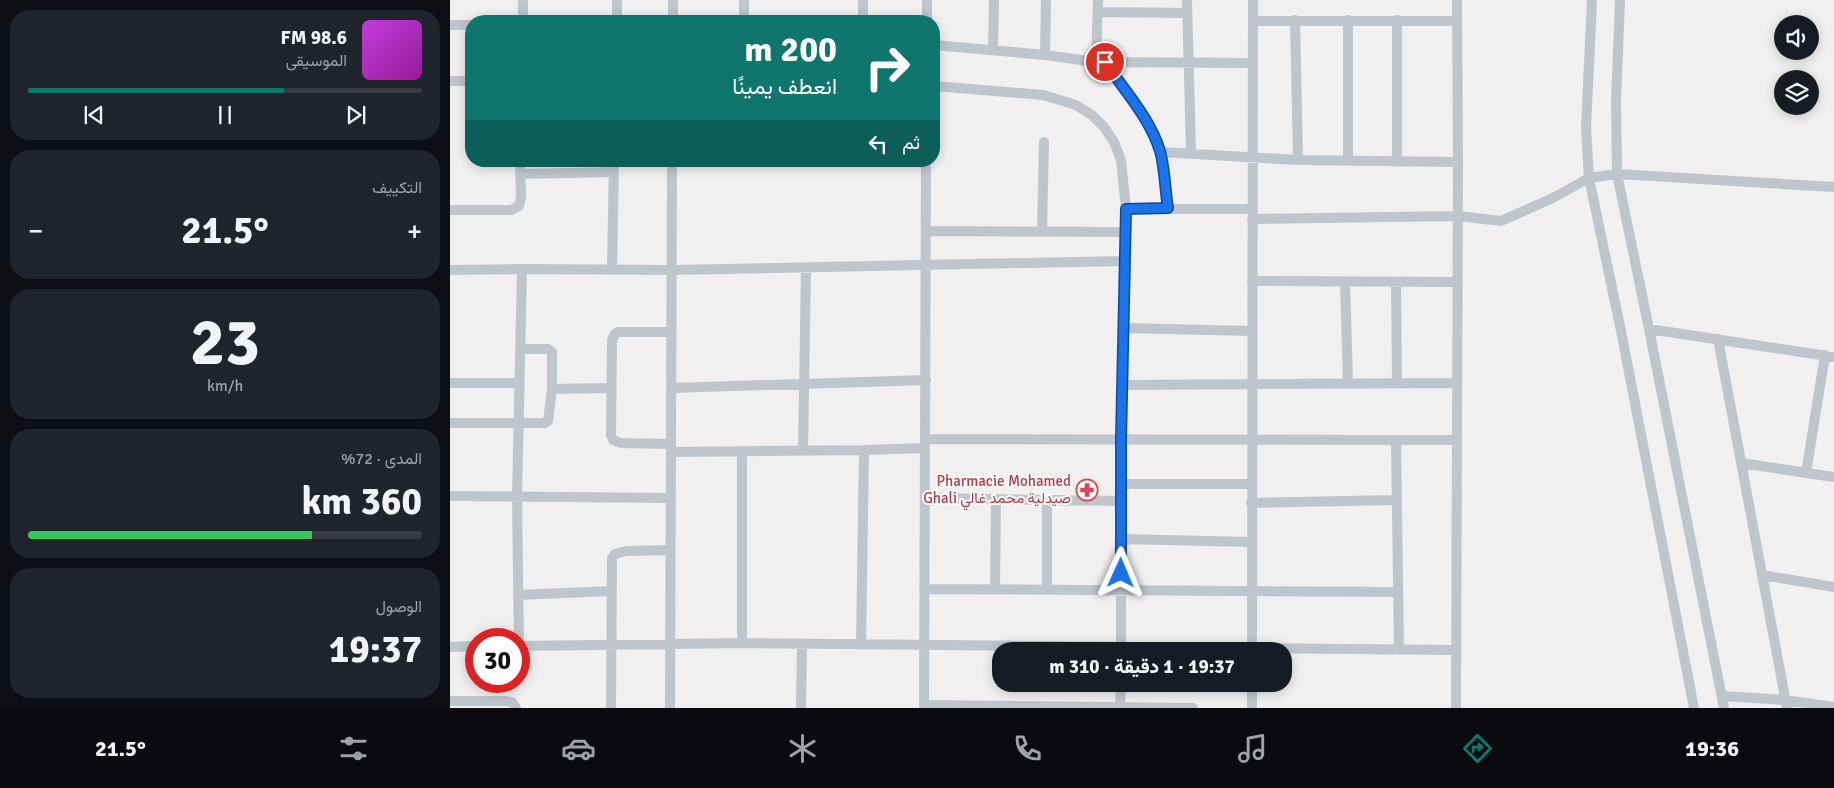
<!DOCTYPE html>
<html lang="ar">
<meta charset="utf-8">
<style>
:root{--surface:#171b24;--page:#20242c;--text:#f1f3f6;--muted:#9ea1a6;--line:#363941;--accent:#0f766e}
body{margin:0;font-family:Signika,Vazirmatn,sans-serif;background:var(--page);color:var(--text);direction:rtl;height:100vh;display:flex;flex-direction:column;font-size:19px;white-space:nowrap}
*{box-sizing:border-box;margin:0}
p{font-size:16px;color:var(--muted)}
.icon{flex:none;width:28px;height:28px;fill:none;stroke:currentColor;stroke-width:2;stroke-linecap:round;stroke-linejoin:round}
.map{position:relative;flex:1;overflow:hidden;direction:ltr}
.drawer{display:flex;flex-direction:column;gap:10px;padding:10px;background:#0d0f14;width:450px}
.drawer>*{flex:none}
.guide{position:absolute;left:15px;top:15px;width:475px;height:152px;border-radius:20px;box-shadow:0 2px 12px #0003;direction:rtl;background:#0f766e;color:#fff;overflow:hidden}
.tools{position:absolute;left:1324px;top:15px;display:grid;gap:10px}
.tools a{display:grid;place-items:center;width:45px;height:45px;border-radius:50%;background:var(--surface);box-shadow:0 2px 12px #0003;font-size:25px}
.speed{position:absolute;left:15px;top:628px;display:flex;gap:10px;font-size:25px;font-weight:700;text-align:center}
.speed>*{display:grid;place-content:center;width:65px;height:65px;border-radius:50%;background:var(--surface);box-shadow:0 2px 12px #0003;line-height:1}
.speed .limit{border:8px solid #d22;background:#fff;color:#111}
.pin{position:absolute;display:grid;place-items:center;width:42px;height:42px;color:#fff;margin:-21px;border:2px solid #fff;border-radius:50%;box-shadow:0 1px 5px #0007}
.me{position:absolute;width:55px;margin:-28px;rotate:1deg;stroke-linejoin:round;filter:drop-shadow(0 0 4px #0008)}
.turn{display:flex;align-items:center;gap:18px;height:105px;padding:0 20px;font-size:22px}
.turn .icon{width:65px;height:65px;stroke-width:2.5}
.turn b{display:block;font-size:35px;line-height:42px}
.then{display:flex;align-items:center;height:48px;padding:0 20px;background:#0003;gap:10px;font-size:19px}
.big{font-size:38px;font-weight:800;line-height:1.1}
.drawer .widget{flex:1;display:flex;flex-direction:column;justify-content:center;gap:8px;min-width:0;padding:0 18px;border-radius:20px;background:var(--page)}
.drawer .dial{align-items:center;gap:0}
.dial b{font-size:65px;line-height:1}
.song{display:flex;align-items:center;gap:15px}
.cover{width:60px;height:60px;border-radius:8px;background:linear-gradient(135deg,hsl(290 70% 55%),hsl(300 70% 35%))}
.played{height:5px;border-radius:2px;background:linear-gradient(90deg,var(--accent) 65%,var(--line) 65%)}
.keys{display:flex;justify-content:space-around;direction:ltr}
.heat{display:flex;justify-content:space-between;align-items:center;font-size:28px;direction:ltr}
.charge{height:8px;border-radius:4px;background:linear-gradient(90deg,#34c759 72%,var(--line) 0)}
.trip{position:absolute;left:542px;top:642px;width:300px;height:50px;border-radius:20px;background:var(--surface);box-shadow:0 2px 12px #0003;font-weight:800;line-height:50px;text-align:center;direction:rtl}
.dock{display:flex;height:80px;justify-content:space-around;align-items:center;background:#090b0e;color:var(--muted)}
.dock .icon{width:35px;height:35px}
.dock .active{color:var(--accent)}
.dock b{font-size:22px;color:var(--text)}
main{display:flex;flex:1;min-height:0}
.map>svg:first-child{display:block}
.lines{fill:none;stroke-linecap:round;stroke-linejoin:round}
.minor{stroke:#bfc5cd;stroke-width:10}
.route-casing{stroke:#114b97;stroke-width:12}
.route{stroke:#1a73e8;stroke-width:9}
.labels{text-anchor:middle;stroke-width:4;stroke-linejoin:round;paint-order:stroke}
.health-label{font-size:15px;fill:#be3a42;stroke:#fff;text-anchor:end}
</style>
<main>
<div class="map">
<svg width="1384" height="708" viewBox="0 0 1384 708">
<rect width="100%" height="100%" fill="#f1efef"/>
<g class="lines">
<path class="minor" d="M73,0V21
M737,0L741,152
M1142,0L1136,128L1139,178L1171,331L1244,708
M1170,0L1166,102L1167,174L1199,329L1274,708
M648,12L737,13
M845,20L848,160
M167,21V0
M223,21V0
M294,21V0
M413,21V0
M477,21V0
M803,21H1007
M0,25H21
M484,45L595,55L646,62L803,63
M543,49L544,0
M595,55L596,0
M646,62L648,0
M655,63C674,90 700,118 710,151C715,169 715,190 718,208
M0,81H21
M484,86L593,95L626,105L642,115L654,127L664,142L671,160L676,209L671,440V651
M710,152L848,160L1008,162
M898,161V20
M947,162V20
M70,174L164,172
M676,209H802
M0,210H61L69,206L71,197L70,161
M802,219L1008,216L1051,221L1103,198L1139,178L1167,174L1384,187
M476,231L675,232
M592,231L594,142
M0,270L72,269L222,270L674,261
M162,270L164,161
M802,281L1008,282
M895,282L898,383
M946,282L947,383
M673,328L802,331
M1199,329L1384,357
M1268,339L1337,708
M0,383H69
M672,385L1007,383
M221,388L476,380
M102,389L161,388
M0,423H95L98,421L102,389V352L98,349H71
M475,439L1007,440
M946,440L949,650
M221,444L171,443L163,440L161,435L162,340L165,334L168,332H221
M353,451L356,268
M221,452L414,450L475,448
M292,452V643
M1291,463L1384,477
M1356,473L1375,355
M671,484H801
M0,496L221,498
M475,498L671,501
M801,503L947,500
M671,539L801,542
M1312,575L1384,587
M474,589L948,592
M545,589L546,499
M597,589V500
M68,595L161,591
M411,645L414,450
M69,646L292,643L1006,650
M69,646L67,497L72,269
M0,647L26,646
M802,651L803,0
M802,684V708
M1272,696L1335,700L1384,707
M0,701H55L62,702L66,708
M474,705L743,708
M161,708L162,558L165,554L176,551L220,550
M220,708L222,161
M351,708L352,644
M474,708L476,161
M670,708L671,684
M1006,708L1008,162L1007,0"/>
</g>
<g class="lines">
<g class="route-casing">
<path id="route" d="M655,62C674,90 700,118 710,151C715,169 715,190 718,208L676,209L671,440V573"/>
</g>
<use href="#route" class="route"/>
</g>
<defs>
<g id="pharmacy-ring" transform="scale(1.125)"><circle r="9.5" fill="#fff" stroke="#e0444e" stroke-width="1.5"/><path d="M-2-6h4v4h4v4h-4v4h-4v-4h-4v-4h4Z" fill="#e0444e"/></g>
</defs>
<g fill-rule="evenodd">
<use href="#pharmacy-ring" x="637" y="490"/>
</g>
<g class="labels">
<g class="health-label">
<text x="621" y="486">Pharmacie Mohamed<tspan x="621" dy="17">Ghali صيدلية محمد غالي</tspan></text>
</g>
</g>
</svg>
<div class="tools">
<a><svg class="icon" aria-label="sound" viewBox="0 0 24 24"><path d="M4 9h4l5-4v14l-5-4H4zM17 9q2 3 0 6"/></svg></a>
<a><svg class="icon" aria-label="layers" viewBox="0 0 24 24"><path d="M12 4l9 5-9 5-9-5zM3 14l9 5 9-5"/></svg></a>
</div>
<div class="speed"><div class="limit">30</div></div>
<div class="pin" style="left:655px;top:62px;background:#d93025"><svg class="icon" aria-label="arrive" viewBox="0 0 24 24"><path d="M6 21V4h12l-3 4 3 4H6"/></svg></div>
<svg class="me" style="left:671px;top:573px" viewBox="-20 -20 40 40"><path d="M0-17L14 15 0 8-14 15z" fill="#1a73e8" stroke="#fff" stroke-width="4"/></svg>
<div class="trip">19:37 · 1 دقيقة · 310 m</div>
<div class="guide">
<div class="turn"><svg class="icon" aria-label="right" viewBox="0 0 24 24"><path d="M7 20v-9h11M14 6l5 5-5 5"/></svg><div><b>200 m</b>انعطف يمينًا</div></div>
<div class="then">ثم<svg class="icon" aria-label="left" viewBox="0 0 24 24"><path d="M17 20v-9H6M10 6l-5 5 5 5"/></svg></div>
</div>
</div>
<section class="drawer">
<div class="widget">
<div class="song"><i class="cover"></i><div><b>98.6 FM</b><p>الموسيقى</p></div></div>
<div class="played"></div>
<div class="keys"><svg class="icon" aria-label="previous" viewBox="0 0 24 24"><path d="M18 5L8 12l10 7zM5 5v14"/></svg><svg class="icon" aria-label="pause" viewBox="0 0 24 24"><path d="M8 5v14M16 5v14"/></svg><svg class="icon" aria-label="next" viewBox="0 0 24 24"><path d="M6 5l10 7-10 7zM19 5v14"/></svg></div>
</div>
<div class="widget"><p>التكييف</p>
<div class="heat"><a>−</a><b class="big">21.5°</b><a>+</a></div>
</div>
<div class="widget dial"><b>23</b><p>km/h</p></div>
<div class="widget"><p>المدى · 72%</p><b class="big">360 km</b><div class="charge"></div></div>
<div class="widget"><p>الوصول</p><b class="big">19:37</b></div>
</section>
</main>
<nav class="dock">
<b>19:36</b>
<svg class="icon active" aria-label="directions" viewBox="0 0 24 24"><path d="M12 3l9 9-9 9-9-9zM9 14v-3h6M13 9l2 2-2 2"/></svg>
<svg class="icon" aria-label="music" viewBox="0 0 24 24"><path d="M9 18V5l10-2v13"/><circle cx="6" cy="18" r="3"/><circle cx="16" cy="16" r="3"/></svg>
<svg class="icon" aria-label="phone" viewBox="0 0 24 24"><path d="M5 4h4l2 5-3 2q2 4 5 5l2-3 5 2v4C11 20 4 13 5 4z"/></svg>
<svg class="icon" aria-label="climate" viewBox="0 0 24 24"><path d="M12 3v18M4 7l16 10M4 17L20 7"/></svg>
<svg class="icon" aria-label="car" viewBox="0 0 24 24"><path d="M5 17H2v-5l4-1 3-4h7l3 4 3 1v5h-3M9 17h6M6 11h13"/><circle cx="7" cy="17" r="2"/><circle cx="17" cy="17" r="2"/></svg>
<svg class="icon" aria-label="filters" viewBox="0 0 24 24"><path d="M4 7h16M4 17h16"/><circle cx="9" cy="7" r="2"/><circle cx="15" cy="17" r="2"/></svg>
<b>21.5°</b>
</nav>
